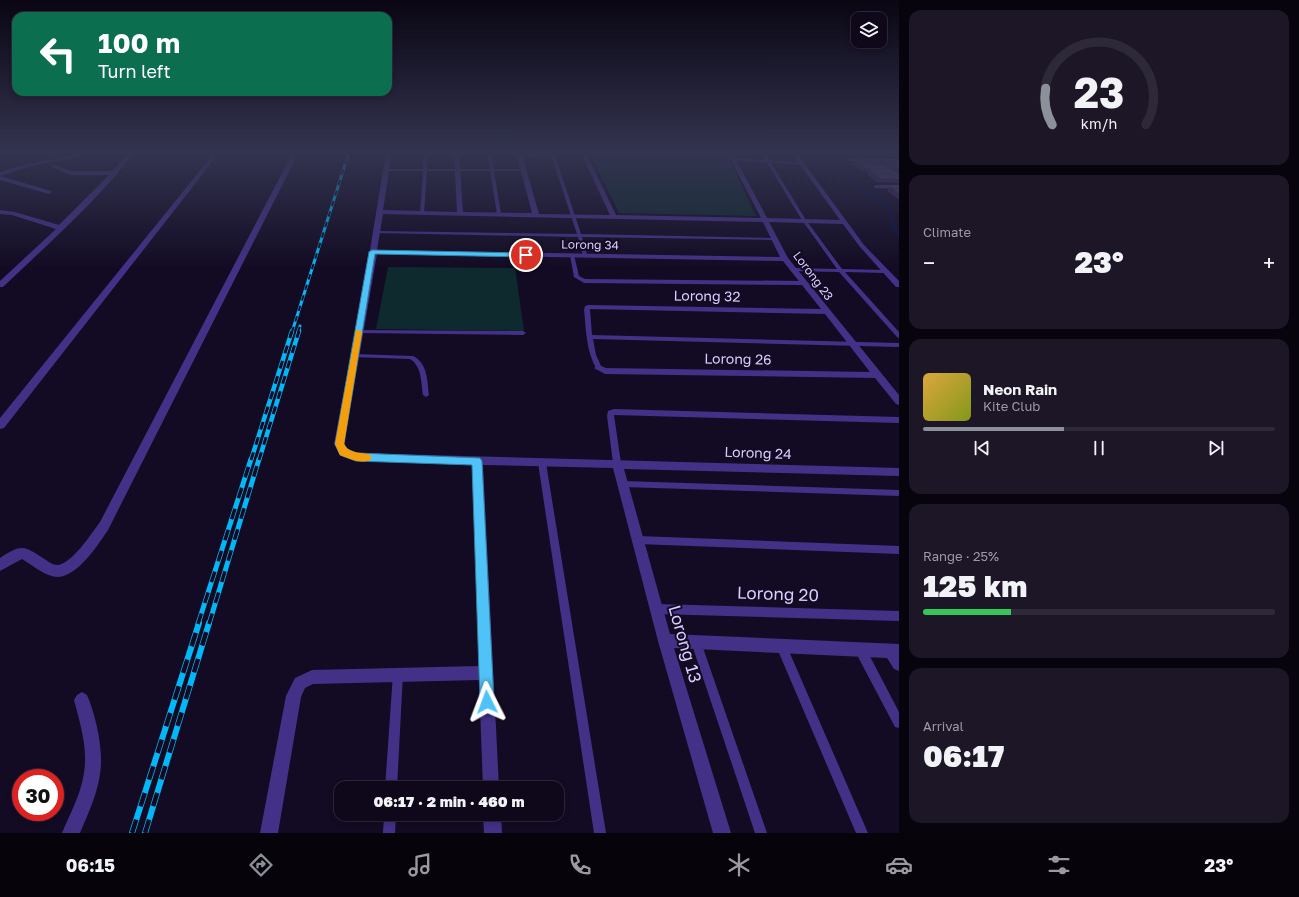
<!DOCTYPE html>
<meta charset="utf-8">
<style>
:root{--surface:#0e081a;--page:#1c1627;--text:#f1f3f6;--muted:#9b9aa2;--line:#2e2939;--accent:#8c9099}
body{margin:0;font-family:"Golos Text",sans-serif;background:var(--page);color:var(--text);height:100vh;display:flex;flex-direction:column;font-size:15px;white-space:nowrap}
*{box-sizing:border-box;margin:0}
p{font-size:13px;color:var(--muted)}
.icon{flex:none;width:22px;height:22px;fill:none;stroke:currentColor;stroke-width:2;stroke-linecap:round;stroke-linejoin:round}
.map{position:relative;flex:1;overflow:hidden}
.drawer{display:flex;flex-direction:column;gap:10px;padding:10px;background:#08040e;width:400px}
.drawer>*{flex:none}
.guide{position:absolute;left:12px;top:12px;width:380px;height:84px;border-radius:12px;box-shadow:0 2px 6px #0003,0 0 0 1px var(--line);background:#0b6e4f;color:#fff;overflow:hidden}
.buttons{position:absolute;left:851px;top:12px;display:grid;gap:8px}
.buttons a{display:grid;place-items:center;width:36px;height:36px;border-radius:8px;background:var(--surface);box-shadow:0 2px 6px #0003,0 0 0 1px var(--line);font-size:20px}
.speed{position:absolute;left:12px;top:769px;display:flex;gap:8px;font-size:20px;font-weight:700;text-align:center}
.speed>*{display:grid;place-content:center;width:52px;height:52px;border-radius:50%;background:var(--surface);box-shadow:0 2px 6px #0003,0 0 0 1px var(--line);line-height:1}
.speed .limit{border:6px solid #d22;background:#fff;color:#111}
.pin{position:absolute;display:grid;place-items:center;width:34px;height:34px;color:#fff;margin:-17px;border:2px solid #fff;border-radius:50%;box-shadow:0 1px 4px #0007}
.me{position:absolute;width:44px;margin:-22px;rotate:357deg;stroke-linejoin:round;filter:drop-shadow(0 0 3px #0008)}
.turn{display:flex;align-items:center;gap:14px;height:84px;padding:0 20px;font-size:18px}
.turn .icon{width:52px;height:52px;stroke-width:2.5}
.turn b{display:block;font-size:28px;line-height:34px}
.big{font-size:30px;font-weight:800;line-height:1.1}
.drawer .tile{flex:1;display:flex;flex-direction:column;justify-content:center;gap:6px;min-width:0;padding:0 14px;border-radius:12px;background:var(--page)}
.drawer .dial{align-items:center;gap:0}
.dial svg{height:104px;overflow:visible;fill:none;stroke:var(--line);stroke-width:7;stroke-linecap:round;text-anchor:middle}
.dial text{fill:var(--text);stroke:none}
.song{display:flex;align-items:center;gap:12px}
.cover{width:48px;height:48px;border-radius:6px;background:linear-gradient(135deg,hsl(40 70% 55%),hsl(70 70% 35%))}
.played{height:4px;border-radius:2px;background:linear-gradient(90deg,var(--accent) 40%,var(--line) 40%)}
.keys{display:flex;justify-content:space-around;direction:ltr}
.heat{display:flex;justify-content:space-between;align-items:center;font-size:22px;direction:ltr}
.charge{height:6px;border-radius:3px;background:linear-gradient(90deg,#34c759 25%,var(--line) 0)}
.trip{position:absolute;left:334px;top:781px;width:230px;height:40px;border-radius:12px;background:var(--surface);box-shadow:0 2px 6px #0003,0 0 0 1px var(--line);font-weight:800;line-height:40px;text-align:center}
.dock{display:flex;height:64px;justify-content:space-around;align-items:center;background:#06030a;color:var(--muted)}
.dock .icon{width:28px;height:28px}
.dock .active{color:var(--accent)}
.dock b{font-size:18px;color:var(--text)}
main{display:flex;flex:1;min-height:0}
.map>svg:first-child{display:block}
.green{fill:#0e2a2e}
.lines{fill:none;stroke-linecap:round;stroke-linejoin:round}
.stream-far1{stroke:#041143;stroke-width:2.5}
.stream{stroke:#041143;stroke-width:3}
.service{fill:#423187;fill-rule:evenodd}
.minor{fill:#423187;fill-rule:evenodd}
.rail-far3-casing{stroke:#00b8f8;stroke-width:3}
.rail-far2-casing{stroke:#00b8f8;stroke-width:4.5}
.rail-far1-casing{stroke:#00b8f8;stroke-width:5}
.rail-casing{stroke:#00b8f8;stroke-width:6}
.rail-far3{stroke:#130b23;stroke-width:2;stroke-dasharray:5.5;stroke-linecap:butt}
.rail-far2{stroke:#130b23;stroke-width:3;stroke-dasharray:8;stroke-linecap:butt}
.rail-far1{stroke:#130b23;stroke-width:3.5;stroke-dasharray:11;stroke-linecap:butt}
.rail{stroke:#130b23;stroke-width:4.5;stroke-dasharray:14;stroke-linecap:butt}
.wall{fill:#342253}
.building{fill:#463465;stroke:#5d4c7e}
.route{fill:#4fc3f7;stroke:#337fa1}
.slow{fill:#f59e0b}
.labels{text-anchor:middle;stroke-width:4;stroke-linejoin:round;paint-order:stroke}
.far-street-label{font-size:12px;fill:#dbcdff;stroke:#130b23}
.street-label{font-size:14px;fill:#dbcdff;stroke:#130b23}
.near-street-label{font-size:17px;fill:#dbcdff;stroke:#130b23}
</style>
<main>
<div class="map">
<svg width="899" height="833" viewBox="0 0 899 833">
<rect width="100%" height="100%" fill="#130b23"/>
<path class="green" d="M655,152H726L756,216L619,213L591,155Z
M388,267L515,268L524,331L376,329Z"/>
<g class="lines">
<path class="stream-far1" d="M834,152C841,179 868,192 889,207L894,228L897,231"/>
<path class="stream" d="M896,230L899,233"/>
<path class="service" d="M424,152H428L427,169H490L487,152H491L494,169H523L525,170L523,171H494L501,214L499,215L497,214L490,171H427L424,213L422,214L420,213L423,171H386L384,170L386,169H423Z
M760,152H764L769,160L804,163V165H803L771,163L806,220L842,269L886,270V272L884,273L845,272L899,332V338L897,337L839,272L791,271L790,270L793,268L837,269L802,220L767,163L733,160L731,159L733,158L765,160Z
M553,154L555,155L581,234L773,238L775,239L773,240L582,237L587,255L585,256L583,255L578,237L377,233L375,232L377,231L577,234L551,155Z
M570,254L574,255L579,276L585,279L803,281L806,283L803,285L584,283L574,277L570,255Z
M588,305L591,307L590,309L592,335L899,343V347L593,339L596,355L602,368L599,370H597C586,351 586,330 584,309L586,306Z
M359,330L523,331L526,333L523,335L357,333V331Z
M354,354L413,356C428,364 427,380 429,395L426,397L423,395C421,383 422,366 410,359L352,357L351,356Z
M614,409L899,417V423L614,415L621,463L620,465L617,466L614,465L613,463L607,416L608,411Z
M542,460L545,461L546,463L606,833H594L538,463L539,461Z
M623,481L899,490V496L623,487L620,486L619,484L620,482Z
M638,536L899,546V554L638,544L635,543L634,540L635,537Z
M656,604L899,611V621L656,614L653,612L651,609L653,606Z
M696,637L699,639L701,642L767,833H755L691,642L693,639Z
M781,641L785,642L868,833H856L776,646L777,642Z
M860,644L864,645L899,712V728L895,727L856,653L855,649L856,645Z
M398,669L402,670L403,674L397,788H385L393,674L394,670Z
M384,814H396L395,833H383Z"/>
<path class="minor" d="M90,152H99L28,167L0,176V172L27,164Z
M130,152H135C96,202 48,244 3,287H0V281L56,229L12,215L0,214V210L15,212L59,225L109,175H70L52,167V165H56L71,171H112Z
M215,152H220L4,428L0,429V418Z
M293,152H299L108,530C98,545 78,576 58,577C46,577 32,565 22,559L0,571V558C23,543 24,546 46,560C49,562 53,565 57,565C71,565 92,533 100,522Z
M386,152H392L383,210L457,212L454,152H459L463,212L532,213L516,152H520L522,155L611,152L609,154L587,155L616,215L761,218L727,152H732L767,218L840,220L791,152H796L864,245L899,281V287H896L860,247L843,224L769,222L788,258L899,395V405L896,404L875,378L605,374L594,368L599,365L606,368L870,372L825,314L588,309L584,307L588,305L821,309L783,261L377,254L344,444L348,449L357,453L899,468V476L624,469L670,634L899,644V671L894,669L887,658L674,648L731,833H713L658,641L613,468L483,465L499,788H483L479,680L313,684L305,688L301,697L278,833H260L286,696L295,678L312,670L479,666L472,464L356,461L340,455L334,444L370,254L368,252L370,250ZM582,155L610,215L539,214L523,158ZM383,214L763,222L780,257L377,250Z
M851,158L899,159V163L849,161V159Z
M0,176L51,191L52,192L49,194L0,180Z
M876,185H899V189L874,188V186Z
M82,692L87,695C96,716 104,751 100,774C97,795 88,814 80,833H62C70,814 81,794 84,773C88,748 80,723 74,700L77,695Z
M483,814H501L502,833H484Z"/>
<g class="rail-far3-casing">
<path id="rail-far3" d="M292,332L349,152
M298,332L300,326"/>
</g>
<g class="rail-far2-casing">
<path id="rail-far2" d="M251,460L292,331
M259,460L299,331"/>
</g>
<g class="rail-far1-casing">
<path id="rail-far1" d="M198,624L251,459
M209,624L259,459"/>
</g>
<g class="rail-casing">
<path id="rail" d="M132,833L199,623
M145,833L209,623"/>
</g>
<use href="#rail-far3" class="rail-far3"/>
<use href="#rail-far2" class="rail-far2"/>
<use href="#rail-far1" class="rail-far1"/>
<use href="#rail" class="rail"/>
</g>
<path class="wall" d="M865,152H899V157H895L893,155L892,157H872Z
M857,159L880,162L882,159L899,160V182L898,183L877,182L867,174L868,172H863L854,164Z
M891,186H899V200L887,191Z"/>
<path class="building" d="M857,159L877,160L887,168L866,167Z
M882,159L899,160V167H892Z
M870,169L891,170L899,176V178L880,177Z
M891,186H899V193Z"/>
<linearGradient id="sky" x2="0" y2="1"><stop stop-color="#0a0613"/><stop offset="0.57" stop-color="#333450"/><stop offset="1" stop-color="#333450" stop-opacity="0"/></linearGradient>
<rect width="899" height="268" fill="url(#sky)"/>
<path class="route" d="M372,250L526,253L529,255L526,257L375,254L344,444L347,449L357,453L480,458L482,461L494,702L492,707L487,709L482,707L480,702L472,465L356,461L340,455L335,444L369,252Z"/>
<path class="slow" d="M356,330H359L362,332L344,444C350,455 360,451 370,455L372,457L370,460C360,464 350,459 340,455L335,444Z"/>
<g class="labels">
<g class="far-street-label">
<text transform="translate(590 245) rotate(1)" y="4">Lorong 34</text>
<text transform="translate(813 276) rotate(53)" y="4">Lorong 23</text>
</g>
<g class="street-label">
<text transform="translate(707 296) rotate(1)" y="5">Lorong 32</text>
<text transform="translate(738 359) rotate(1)" y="5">Lorong 26</text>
<text transform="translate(758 453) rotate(2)" y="5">Lorong 24</text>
</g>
<g class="near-street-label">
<text transform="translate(778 594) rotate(2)" y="6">Lorong 20</text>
<text transform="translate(685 644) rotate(74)" y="6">Lorong 13</text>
</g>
</g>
</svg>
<div class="buttons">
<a><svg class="icon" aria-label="layers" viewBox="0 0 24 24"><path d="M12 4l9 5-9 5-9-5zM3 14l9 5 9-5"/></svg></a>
</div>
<div class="speed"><div class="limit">30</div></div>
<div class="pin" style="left:526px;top:255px;background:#d93025"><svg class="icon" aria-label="arrive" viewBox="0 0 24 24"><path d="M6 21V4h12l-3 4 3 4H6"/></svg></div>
<svg class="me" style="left:487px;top:702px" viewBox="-20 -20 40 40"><path d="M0-17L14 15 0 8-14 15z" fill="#4fc3f7" stroke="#fff" stroke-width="4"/></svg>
<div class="trip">06:17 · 2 min · 460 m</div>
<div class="guide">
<div class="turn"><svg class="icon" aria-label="left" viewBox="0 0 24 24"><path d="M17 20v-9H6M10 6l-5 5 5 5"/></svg><div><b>100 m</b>Turn left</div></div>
</div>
</div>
<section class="drawer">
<div class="tile dial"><svg viewBox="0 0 100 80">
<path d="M14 69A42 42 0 1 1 86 69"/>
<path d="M14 69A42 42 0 0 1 9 41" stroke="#8c9099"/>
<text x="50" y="56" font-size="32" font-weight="700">23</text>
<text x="50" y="72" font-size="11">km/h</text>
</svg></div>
<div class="tile"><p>Climate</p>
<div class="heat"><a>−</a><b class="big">23°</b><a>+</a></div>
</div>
<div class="tile">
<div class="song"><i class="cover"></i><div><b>Neon Rain</b><p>Kite Club</p></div></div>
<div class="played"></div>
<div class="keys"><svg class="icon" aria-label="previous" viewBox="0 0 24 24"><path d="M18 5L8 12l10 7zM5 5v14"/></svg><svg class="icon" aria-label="pause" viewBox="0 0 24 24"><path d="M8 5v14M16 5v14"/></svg><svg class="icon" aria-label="next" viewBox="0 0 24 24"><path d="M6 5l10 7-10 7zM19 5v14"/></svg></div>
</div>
<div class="tile"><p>Range · 25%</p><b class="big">125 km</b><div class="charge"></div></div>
<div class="tile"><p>Arrival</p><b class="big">06:17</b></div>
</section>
</main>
<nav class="dock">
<b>06:15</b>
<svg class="icon active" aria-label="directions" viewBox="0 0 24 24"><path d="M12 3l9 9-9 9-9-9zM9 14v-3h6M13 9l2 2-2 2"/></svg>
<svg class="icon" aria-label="music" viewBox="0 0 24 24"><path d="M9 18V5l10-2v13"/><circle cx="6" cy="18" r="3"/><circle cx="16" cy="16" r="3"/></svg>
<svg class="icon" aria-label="phone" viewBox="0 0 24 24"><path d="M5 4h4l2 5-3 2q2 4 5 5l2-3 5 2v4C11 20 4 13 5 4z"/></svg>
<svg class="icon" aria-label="climate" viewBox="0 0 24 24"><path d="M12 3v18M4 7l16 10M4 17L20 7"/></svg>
<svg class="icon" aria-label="car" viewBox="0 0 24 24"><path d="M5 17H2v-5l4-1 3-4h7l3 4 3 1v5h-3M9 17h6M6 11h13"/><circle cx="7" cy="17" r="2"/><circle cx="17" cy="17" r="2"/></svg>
<svg class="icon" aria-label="filters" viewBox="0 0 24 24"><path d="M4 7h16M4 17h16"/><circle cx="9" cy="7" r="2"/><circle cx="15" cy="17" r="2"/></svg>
<b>23°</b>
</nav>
